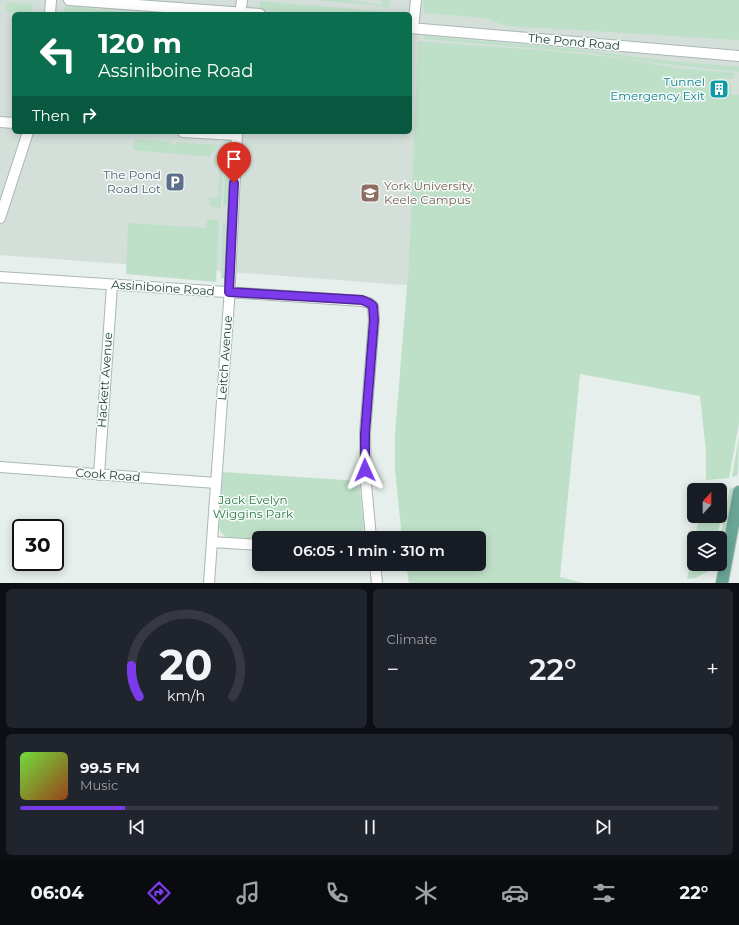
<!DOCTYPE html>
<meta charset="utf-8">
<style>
:root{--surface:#171b24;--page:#20242c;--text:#f1f3f6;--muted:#9ea1a6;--line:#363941;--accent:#7c3aed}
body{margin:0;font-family:Montserrat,sans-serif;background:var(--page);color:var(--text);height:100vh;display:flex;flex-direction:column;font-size:15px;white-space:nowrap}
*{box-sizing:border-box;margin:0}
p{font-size:13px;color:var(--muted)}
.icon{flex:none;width:22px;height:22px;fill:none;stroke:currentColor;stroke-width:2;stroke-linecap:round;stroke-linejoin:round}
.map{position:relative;height:583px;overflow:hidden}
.sheet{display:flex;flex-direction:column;gap:6px;padding:6px;background:#0d0f14;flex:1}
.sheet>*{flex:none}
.hud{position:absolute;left:12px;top:12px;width:400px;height:122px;border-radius:6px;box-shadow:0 2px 10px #0003;background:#0b6e4f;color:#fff;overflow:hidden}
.needle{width:26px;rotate:21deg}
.tools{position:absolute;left:687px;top:483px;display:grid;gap:8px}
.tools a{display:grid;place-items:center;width:40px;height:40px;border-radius:6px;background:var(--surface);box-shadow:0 2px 10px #0003;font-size:20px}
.speed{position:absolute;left:12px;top:519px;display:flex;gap:8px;font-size:20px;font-weight:700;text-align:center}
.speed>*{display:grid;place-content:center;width:52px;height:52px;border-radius:50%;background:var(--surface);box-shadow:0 2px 10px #0003;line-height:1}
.speed .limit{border:2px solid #111;border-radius:6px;background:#fff;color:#111}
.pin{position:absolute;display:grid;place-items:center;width:34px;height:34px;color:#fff;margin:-41px -17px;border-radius:50% 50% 50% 0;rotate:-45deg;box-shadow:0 0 4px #0007}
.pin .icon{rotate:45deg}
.me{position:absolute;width:44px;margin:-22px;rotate:359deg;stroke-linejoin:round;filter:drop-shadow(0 0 3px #0008)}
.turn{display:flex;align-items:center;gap:14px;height:84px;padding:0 20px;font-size:18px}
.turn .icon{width:52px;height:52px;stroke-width:2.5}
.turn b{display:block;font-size:28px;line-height:34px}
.then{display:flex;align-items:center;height:38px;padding:0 20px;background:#0003;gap:8px;font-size:15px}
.big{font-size:30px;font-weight:600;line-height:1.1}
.sheet .widget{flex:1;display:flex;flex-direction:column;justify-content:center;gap:6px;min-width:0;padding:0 14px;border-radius:6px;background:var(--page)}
.sheet .dial{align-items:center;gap:0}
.dial svg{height:104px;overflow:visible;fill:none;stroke:var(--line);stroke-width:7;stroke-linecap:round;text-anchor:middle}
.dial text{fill:var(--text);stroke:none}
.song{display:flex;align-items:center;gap:12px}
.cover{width:48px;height:48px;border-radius:6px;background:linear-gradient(135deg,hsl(100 70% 55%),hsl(20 70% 35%))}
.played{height:4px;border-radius:2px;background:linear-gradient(90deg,var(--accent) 15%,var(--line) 15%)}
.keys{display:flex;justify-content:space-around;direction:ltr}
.heat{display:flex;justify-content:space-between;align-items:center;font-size:22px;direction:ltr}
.sheet .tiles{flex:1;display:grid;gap:6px;grid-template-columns:1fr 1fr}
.widget:last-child{grid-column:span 2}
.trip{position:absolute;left:252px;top:531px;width:234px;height:40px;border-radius:6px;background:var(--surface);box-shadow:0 2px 10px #0003;font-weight:600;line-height:40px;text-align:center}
.menu{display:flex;height:64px;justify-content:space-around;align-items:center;background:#090b0e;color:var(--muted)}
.menu .icon{width:28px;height:28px}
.menu .on{color:var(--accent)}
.menu b{font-size:18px;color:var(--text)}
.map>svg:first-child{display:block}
.built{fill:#d4dfda;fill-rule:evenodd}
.green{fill:#bfe0c8}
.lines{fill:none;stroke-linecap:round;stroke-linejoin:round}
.minor-casing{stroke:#a8b8b2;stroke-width:12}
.major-casing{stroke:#c2cac8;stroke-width:14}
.minor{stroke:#fff;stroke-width:10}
.major{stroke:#6aa596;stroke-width:12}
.route-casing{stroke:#51269a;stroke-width:10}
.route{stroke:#7c3aed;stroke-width:7}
.labels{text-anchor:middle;stroke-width:3;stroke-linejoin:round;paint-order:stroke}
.street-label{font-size:12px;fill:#24423a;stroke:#f7fbf9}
.culture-label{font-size:12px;fill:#0d838f;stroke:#f7fbf9;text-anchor:end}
.service-label{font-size:12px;fill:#4e5e75;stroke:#f7fbf9;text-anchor:end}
.education-label{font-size:12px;fill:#785e54;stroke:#f7fbf9;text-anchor:start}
.park-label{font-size:12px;fill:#2d7a4b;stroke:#f7fbf9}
</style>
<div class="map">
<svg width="739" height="583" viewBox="0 0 739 583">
<rect width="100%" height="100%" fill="#e6efeb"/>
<path class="built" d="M0,0H739V323L525,294L0,255ZM14,14H410V132H14Z"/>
<path class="green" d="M316,0H350L381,5L382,0H390V7Z
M423,0H739V40L506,26L485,18L424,13Z
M260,1L400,13V14H306L264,10L260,9Z
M6,2L33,4L32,14L6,12Z
M65,7H74L153,14H64Z
M424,36L575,49L660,60L739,67V72L671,65L590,53L424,39Z
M418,41L563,52L620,58L677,68L735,73L733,79L719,78L716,88L719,95L722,82L732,83L731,94L739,95V423L729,478L706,480V452L700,396L580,374L560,577L584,583H409L406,564H479V538H402L395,470V434L409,261Z
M135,139L171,142V144L176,145L177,142L218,145L210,157L133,150Z
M227,140L231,144L228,203L223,208Z
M223,145L221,208L210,206L209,198H218L220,166L213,165L214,157Z
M207,219L219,220L216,282L126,274L128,223L206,228Z
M223,221L227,226L226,278H221Z
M739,436L738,475L732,477Z
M223,472L359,481L364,527L362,534L352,538H259V540C245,539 222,543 219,527Z
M736,487L720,566L714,568L715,564H720V538L730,488Z
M727,489L717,538H695L699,516H720L719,490Z
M694,543V564H712L711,570L695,578L687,579Z"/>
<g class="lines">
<g class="minor-casing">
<path id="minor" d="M69,0L260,14
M50,14L51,0
M240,14L242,0
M410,28L739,56
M413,28L416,0
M0,122L14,123
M183,132L237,135
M0,218L28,132
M0,277L362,301L369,303L373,306L374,320L365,433L366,483L371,538
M0,467L216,483
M99,475L112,285
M212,542L259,545
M375,564L377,583
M209,583L229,302L237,132"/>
</g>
<g class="major-casing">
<path id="major" d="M722,583L739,492"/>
</g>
<use href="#minor" class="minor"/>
<use href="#major" class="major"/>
</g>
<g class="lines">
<g class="route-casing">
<path id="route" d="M234,183L229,292L362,300L369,303L373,306L374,320L365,433V470"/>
</g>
<use href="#route" class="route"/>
</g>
<defs>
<g id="building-square" transform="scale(1)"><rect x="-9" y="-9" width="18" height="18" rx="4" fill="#0f9aa8" stroke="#f7fbf9"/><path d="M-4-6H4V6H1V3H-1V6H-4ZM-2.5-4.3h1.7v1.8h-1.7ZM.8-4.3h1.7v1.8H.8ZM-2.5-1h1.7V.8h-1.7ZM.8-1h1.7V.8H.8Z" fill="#fff"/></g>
<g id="parking-square" transform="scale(1)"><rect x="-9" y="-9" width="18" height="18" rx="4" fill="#5c6f8a" stroke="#f7fbf9"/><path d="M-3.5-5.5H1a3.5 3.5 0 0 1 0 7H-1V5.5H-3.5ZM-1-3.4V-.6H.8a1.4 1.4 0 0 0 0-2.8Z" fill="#fff"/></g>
<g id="university-square" transform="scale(1)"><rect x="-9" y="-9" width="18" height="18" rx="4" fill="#8d6e63" stroke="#f7fbf9"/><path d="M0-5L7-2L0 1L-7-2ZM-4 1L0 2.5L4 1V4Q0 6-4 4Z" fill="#fff"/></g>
</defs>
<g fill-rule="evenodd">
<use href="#building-square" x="719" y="89"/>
<use href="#parking-square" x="175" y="182"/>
<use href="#university-square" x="370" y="193"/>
</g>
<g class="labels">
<g class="street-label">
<text transform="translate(574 42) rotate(5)" y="4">The Pond Road</text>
<text transform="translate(163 288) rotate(4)" y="4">Assiniboine Road</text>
<text transform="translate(225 358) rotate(-86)" y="4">Leitch Avenue</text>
<text transform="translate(105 380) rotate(-86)" y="4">Hackett Avenue</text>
<text transform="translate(108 475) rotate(4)" y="4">Cook Road</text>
</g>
<g class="culture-label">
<text x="705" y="86">Tunnel<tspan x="705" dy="14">Emergency Exit</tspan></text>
</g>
<g class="service-label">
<text x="161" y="179">The Pond<tspan x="161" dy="14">Road Lot</tspan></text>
</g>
<g class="education-label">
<text x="384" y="190">York University,<tspan x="384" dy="14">Keele Campus</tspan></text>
</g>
<g class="park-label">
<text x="253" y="504">Jack Evelyn<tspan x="253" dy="14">Wiggins Park</tspan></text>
</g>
</g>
</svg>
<div class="tools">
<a><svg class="needle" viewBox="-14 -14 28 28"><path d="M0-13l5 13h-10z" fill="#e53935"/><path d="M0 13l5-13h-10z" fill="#9ea1a6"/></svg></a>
<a><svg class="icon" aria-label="layers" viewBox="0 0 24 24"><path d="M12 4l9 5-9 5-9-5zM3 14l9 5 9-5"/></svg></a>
</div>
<div class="speed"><div class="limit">30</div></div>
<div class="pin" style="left:234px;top:183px;background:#d93025"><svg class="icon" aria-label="arrive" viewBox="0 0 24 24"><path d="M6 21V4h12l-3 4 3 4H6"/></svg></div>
<svg class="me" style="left:365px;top:470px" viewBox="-20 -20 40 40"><path d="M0-17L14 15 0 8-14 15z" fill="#7c3aed" stroke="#fff" stroke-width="4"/></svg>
<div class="trip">06:05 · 1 min · 310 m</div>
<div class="hud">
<div class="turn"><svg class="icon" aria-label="left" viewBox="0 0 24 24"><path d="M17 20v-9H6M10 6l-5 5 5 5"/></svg><div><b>120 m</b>Assiniboine Road</div></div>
<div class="then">Then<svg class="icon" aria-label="right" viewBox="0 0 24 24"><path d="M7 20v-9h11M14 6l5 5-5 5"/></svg></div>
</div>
</div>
<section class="sheet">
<div class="tiles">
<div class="widget dial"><svg viewBox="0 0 100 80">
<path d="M14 69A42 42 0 1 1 86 69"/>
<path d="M14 69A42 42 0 0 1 8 45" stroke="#7c3aed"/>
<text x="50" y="56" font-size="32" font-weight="700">20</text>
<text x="50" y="72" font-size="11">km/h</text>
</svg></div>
<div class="widget"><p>Climate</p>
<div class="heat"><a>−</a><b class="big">22°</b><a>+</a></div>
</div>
<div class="widget">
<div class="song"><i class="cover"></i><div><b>99.5 FM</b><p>Music</p></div></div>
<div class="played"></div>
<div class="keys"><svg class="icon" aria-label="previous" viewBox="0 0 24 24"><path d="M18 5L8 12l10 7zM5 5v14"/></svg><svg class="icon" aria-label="pause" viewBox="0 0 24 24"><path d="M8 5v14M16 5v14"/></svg><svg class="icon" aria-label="next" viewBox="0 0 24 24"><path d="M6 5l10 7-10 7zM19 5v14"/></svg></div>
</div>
</div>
</section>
<nav class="menu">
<b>06:04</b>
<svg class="icon on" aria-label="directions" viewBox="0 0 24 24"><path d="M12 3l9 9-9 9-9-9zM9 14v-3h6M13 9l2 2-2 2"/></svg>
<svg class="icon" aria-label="music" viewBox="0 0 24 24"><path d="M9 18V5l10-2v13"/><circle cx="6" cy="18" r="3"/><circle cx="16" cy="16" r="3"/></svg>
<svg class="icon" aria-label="phone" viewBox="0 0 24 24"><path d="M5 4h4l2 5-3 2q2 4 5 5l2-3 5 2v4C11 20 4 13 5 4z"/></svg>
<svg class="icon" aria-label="climate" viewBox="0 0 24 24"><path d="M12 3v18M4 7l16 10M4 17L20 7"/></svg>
<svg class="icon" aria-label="car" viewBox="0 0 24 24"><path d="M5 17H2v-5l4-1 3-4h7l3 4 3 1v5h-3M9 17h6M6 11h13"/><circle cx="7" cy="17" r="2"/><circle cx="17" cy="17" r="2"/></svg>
<svg class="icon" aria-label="filters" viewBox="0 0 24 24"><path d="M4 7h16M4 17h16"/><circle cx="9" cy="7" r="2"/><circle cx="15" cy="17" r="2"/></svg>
<b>22°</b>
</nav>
